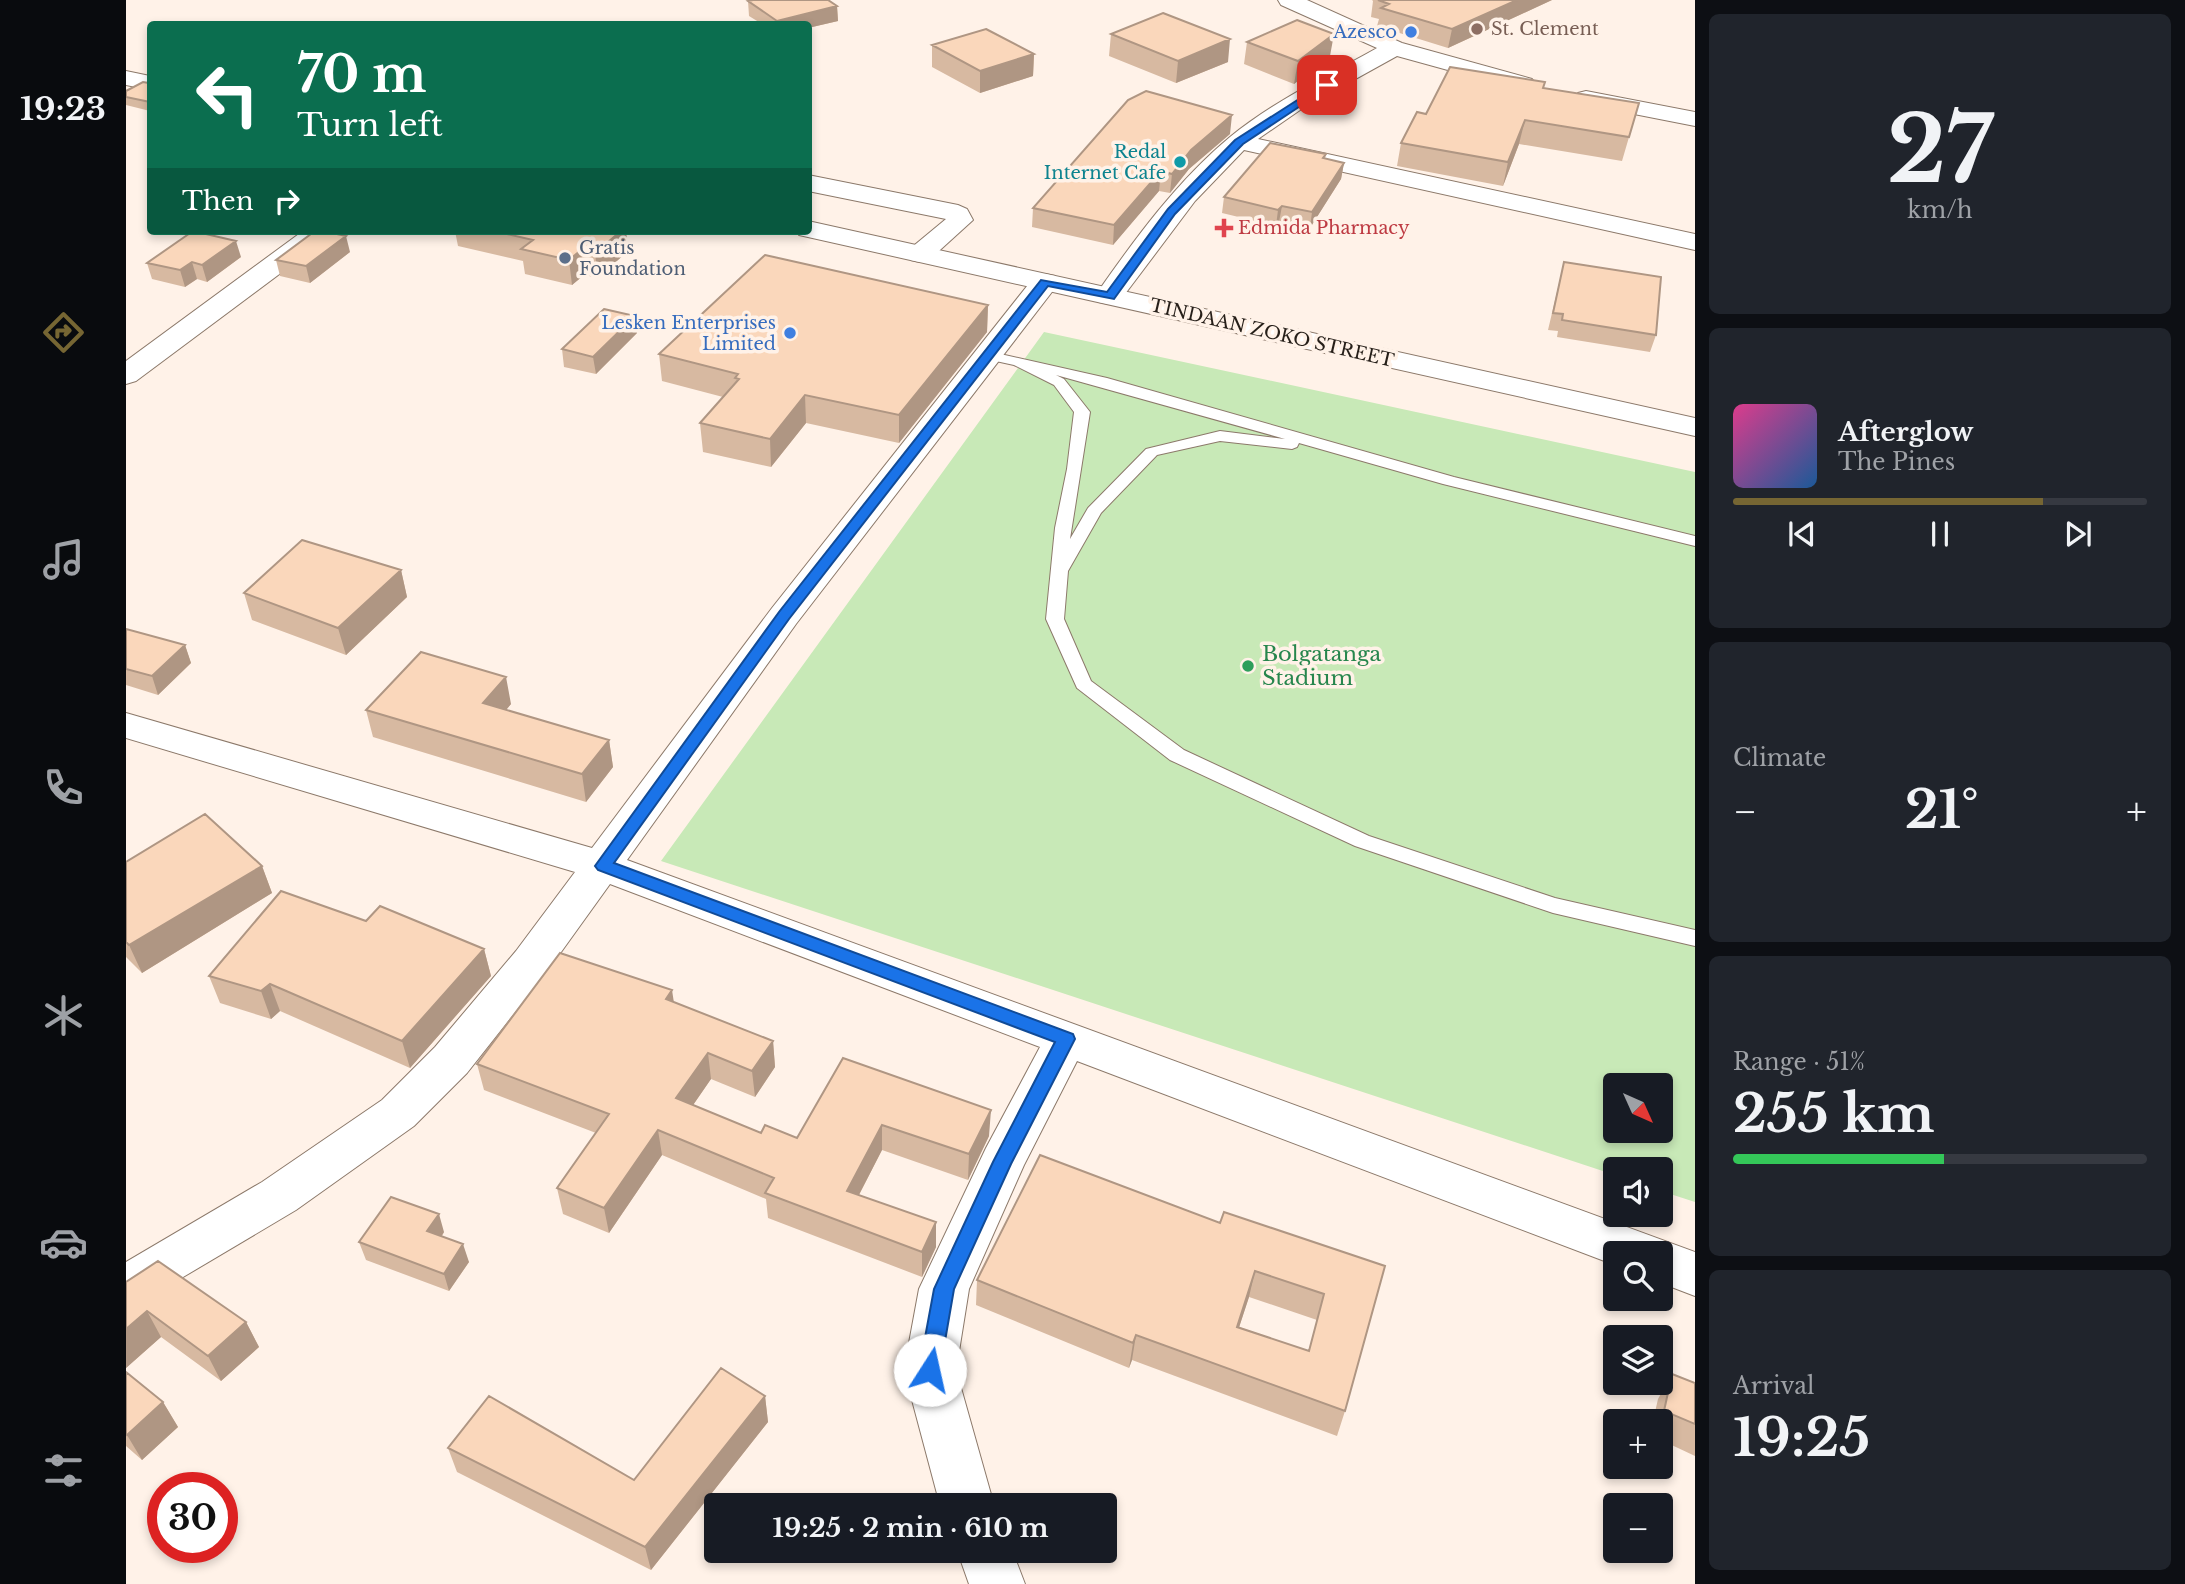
<!DOCTYPE html>
<meta charset="utf-8">
<style>
:root{--surface:#171b24;--page:#20242c;--text:#f1f3f6;--muted:#9ea1a6;--line:#363941;--accent:#766633}
body{margin:0;font-family:"Libre Baskerville",serif;background:var(--page);color:var(--text);height:100vh;display:flex;flex-direction:column;font-size:26px;white-space:nowrap}
*{box-sizing:border-box;margin:0}
p{font-size:23px;color:var(--muted)}
.icon{flex:none;width:38px;height:38px;fill:none;stroke:currentColor;stroke-width:2;stroke-linecap:round;stroke-linejoin:round}
.map{position:relative;flex:1;overflow:hidden}
.drawer{display:flex;flex-direction:column;gap:14px;padding:14px;background:#0d0f14;width:490px}
.drawer>*{flex:none}
.guide{position:absolute;left:21px;top:21px;width:665px;height:214px;border-radius:7px;box-shadow:0 4px 10px #0003;background:#0b6e4f;color:#fff;overflow:hidden}
.needle{width:46px;rotate:135deg}
.fabs{position:absolute;left:1477px;top:1073px;display:grid;gap:14px}
.fabs a{display:grid;place-items:center;width:70px;height:70px;border-radius:7px;background:var(--surface);box-shadow:0 4px 10px #0003;font-size:35px}
.speed{position:absolute;left:21px;top:1472px;display:flex;gap:14px;font-size:35px;font-weight:700;text-align:center}
.speed>*{display:grid;place-content:center;width:91px;height:91px;border-radius:50%;background:var(--surface);box-shadow:0 4px 10px #0003;line-height:1}
.speed .limit{border:10px solid #d22;background:#fff;color:#111}
.pin{position:absolute;display:grid;place-items:center;width:60px;height:60px;color:#fff;margin:-30px;border-radius:14px;box-shadow:0 4px 10px #0006}
.me{position:absolute;width:77px;margin:-38px;rotate:10deg;stroke-linejoin:round;filter:drop-shadow(0 0 5px #0008)}
.turn{display:flex;align-items:center;gap:24px;height:147px;padding:0 35px;font-size:32px}
.turn .icon{width:91px;height:91px;stroke-width:2.5}
.turn b{display:block;font-size:49px;line-height:60px}
.then{display:flex;align-items:center;height:66px;padding:0 35px;background:#0003;gap:14px;font-size:26px}
.big{font-size:52px;font-weight:700;line-height:1.1}
.drawer .widget{flex:1;display:flex;flex-direction:column;justify-content:center;gap:10px;min-width:0;padding:0 24px;border-radius:10px;background:var(--page)}
.drawer .dial{align-items:center;gap:0}
.dial b{font-size:91px;line-height:1}
.song{display:flex;align-items:center;gap:21px}
.cover{width:84px;height:84px;border-radius:10px;background:linear-gradient(135deg,hsl(330 70% 55%),hsl(210 70% 35%))}
.played{height:7px;border-radius:4px;background:linear-gradient(90deg,var(--accent) 75%,var(--line) 75%)}
.keys{display:flex;justify-content:space-around;direction:ltr}
.heat{display:flex;justify-content:space-between;align-items:center;font-size:38px;direction:ltr}
.charge{height:10px;border-radius:5px;background:linear-gradient(90deg,#34c759 51%,var(--line) 0)}
.trip{position:absolute;left:578px;top:1493px;width:413px;height:70px;border-radius:7px;background:var(--surface);box-shadow:0 4px 10px #0003;font-weight:700;line-height:70px;text-align:center}
main{display:flex;flex:1;min-height:0}
.menu{display:flex;flex-direction:column;width:126px;justify-content:space-around;align-items:center;background:#090b0e;color:var(--muted)}
.menu .icon{width:49px;height:49px}
.menu .active{color:var(--accent)}
.menu b{font-size:32px;color:var(--text)}
.map>svg:first-child{display:block}
.green{fill:#c8e9b7;fill-rule:evenodd}
.lines{fill:none;stroke-linecap:round;stroke-linejoin:round}
.lane-casing{stroke:#8c796a;stroke-width:2}
.street-casing{stroke:#8c796a;stroke-width:2}
.secondary-casing{stroke:#8c796a;stroke-width:2}
.lane{fill:#fff;fill-rule:evenodd}
.street{fill:#fff;fill-rule:evenodd}
.secondary{fill:#fff;fill-rule:evenodd}
.wall{fill:#d7b9a1;fill-rule:evenodd}
.shaded-wall{fill:#af9683}
.building{fill:#fad7bb;stroke:#af9683;stroke-width:2;fill-rule:evenodd}
.route{fill:#1a73e8;stroke:#114b97;stroke-width:2}
.education-dot{fill:#8d6e63;stroke:#fff2e8;stroke-width:2.5}
.shop-dot{fill:#3f7fe0;stroke:#fff2e8;stroke-width:2.5}
.culture-dot{fill:#0f9aa8;stroke:#fff2e8;stroke-width:2.5}
.health-dot{fill:#e0444e;stroke:#fff2e8;stroke-width:2.5}
.service-dot{fill:#5c6f8a;stroke:#fff2e8;stroke-width:2.5}
.leisure-dot{fill:#2e9e5b;stroke:#fff2e8;stroke-width:2.5}
.labels{text-anchor:middle;stroke-width:7;stroke-linejoin:round;paint-order:stroke}
.far-education-label{font-size:18px;fill:#785e54;stroke:#fff2e8;text-anchor:start}
.far-shop-label{font-size:18px;fill:#366cbe;stroke:#fff2e8;text-anchor:end}
.far-culture-label{font-size:18px;fill:#0d838f;stroke:#fff2e8;text-anchor:end}
.far-health-label{font-size:18px;fill:#be3a42;stroke:#fff2e8;text-anchor:start}
.far-service-label{font-size:18px;fill:#4e5e75;stroke:#fff2e8;text-anchor:start}
.far-street-label{font-size:18px;fill:#261f19;stroke:#fff2e8}
.leisure-label{font-size:21px;fill:#27864d;stroke:#fff2e8;text-anchor:start}
</style>
<main>
<nav class="menu">
<b>19:23</b>
<svg class="icon active" aria-label="directions" viewBox="0 0 24 24"><path d="M12 3l9 9-9 9-9-9zM9 14v-3h6M13 9l2 2-2 2"/></svg>
<svg class="icon" aria-label="music" viewBox="0 0 24 24"><path d="M9 18V5l10-2v13"/><circle cx="6" cy="18" r="3"/><circle cx="16" cy="16" r="3"/></svg>
<svg class="icon" aria-label="phone" viewBox="0 0 24 24"><path d="M5 4h4l2 5-3 2q2 4 5 5l2-3 5 2v4C11 20 4 13 5 4z"/></svg>
<svg class="icon" aria-label="climate" viewBox="0 0 24 24"><path d="M12 3v18M4 7l16 10M4 17L20 7"/></svg>
<svg class="icon" aria-label="car" viewBox="0 0 24 24"><path d="M5 17H2v-5l4-1 3-4h7l3 4 3 1v5h-3M9 17h6M6 11h13"/><circle cx="7" cy="17" r="2"/><circle cx="17" cy="17" r="2"/></svg>
<svg class="icon" aria-label="filters" viewBox="0 0 24 24"><path d="M4 7h16M4 17h16"/><circle cx="9" cy="7" r="2"/><circle cx="15" cy="17" r="2"/></svg>
</nav>
<div class="map">
<svg width="1569" height="1584" viewBox="0 0 1569 1584">
<rect width="100%" height="100%" fill="#fff2e8"/>
<path class="green" d="M918,332L1569,472V1202L1535,1191V1169H1489V1175L535,861ZM1489,1085H1535V1130H1489Z"/>
<g class="lines">
<g class="lane-casing">
<path id="lane" d="M861,351L981,378L1328,477L1569,536V546L1317,484L1173,443L1171,447L1166,449L1094,441L1031,455L975,513L942,571L938,619L965,681L1058,750L1243,836L1429,898L1569,930V946L1427,913L1229,846L1044,760L951,688L920,619L929,528L941,469L948,412L928,385L888,365L856,358L854,355L856,352ZM930,375L1159,439L1094,431L1020,449L962,508L944,539L964,412L938,379Z"/>
</g>
<g class="street-casing">
<path id="street" d="M1152,0H1181L1276,43L1406,79L1410,84L1406,89L1398,91L1271,56L1177,108L1132,139L1569,234V250L1118,150L1069,201L993,302L983,304L973,302L969,296C1008,240 1051,181 1104,137C1148,101 1201,76 1251,48L1155,5Z
M1460,91L1569,112V126L1452,103L1448,98L1452,93Z
M682,175L832,205L841,209L847,220L803,260L794,262L785,260L781,254L785,248L820,219L682,191Z
M177,231H207L203,237L10,381L0,384V361Z
M919,274L929,276L933,282L929,288L670,624L501,860L1569,1252V1296L1535,1283V1253H1489V1265L951,1061L898,1165L843,1289L830,1370L868,1505H814L778,1370L793,1289L860,1148L914,1047L484,884L420,973L341,1073L288,1126L170,1210L47,1283L17,1304L0,1311V1262L136,1182L256,1100L309,1047L390,951L449,872L0,738V713L466,848L646,608L909,276Z
M831,1550H886L899,1584H843Z"/>
</g>
<g class="secondary-casing">
<path id="secondary" d="M0,71L24,76V90L0,85Z
M682,221L1569,418V436L673,235L670,231H682Z"/>
</g>
<use href="#lane" class="lane"/>
<use href="#street" class="street"/>
<use href="#secondary" class="secondary"/>
</g>
<path class="wall" d="M1246,0H1426L1322,48L1251,26L1253,19L1245,17L1247,1Z
M622,1L711,6L712,21L682,28V24H636L623,16Z
M985,34L1102,62L1050,83L983,56Z
M1121,42L1204,56L1168,84L1118,64Z
M806,45L908,54L907,76L854,93L806,67Z
M24,79V111L0,105V91L23,83Z
M1418,88L1513,103L1496,161L1393,144L1377,186L1271,166L1275,143Z
M1104,134L1063,169L1044,193L1033,191L987,245L906,227L907,208Z
M1200,154L1199,159L1218,163L1215,179L1184,228L1153,222L1150,226L1096,213L1098,197Z
M329,231H500L502,251L472,278L458,275L446,285L399,274L397,261L332,246Z
M224,252L184,283L154,276L150,260Z
M115,257L81,282L71,279L59,287L26,279L21,263Z
M1438,262L1530,335L1524,352L1431,337L1432,331L1422,330Z
M862,305L861,332L773,443L680,423L645,467L577,452L574,423L597,397L536,381L533,354Z
M511,333L470,374L438,367L436,349Z
M275,570L281,597L220,655L126,620L118,593Z
M0,629L59,645L65,663L32,695L0,685Z
M385,704L380,710L483,740L487,767L460,802L247,737L240,710Z
M0,862L136,866L146,893L16,973L0,957Z
M240,921L358,949L365,976L284,1068L154,1011L145,1019L94,1003L83,976Z
M548,1002L647,1041L649,1067L629,1097L585,1079L567,1105L635,1133L671,1138L717,1058L863,1136L842,1180L756,1150L733,1195L810,1222V1247L796,1277L642,1218L640,1199L536,1155L483,1233L437,1214L431,1188L470,1133L358,1090L351,1064Z
M1094,1223L1259,1266L1219,1411L1211,1436L1006,1360L1003,1368L850,1305L851,1280ZM1123,1297L1191,1320L1183,1351L1113,1327Z
M318,1232L316,1236L343,1262L323,1291L240,1260L233,1242Z
M0,1282L120,1322L133,1347L95,1381L35,1337L0,1368Z
M0,1372L37,1402L52,1427L16,1460L0,1446Z
M1546,1374L1569,1383V1456L1535,1440V1421H1527L1532,1399Z
M639,1396L642,1422L525,1570L331,1472L322,1448L508,1480Z"/>
<path class="shaded-wall" d="M1391,0H1426L1322,48L1326,29Z
M711,6L712,21L682,28V24H651V21Z
M1208,34L1204,56L1168,84L1172,61Z
M1104,39L1102,62L1050,83L1052,61Z
M908,54L907,76L854,93V71Z
M1106,115L1104,134L1063,169L1044,193L1046,174L1065,150Z
M1399,120L1393,144L1377,186L1382,162Z
M1218,163L1215,179L1184,228L1186,212Z
M1035,171L1033,191L987,245L988,225Z
M1156,206L1153,222L1150,226L1152,210Z
M495,231H500L502,251L472,278L469,253Z
M220,236L224,252L184,283L180,266Z
M110,241L115,257L81,282L76,265Z
M455,250L458,275L446,285L443,260Z
M66,262L71,279L59,287L54,270Z
M862,305L861,332L773,443V415Z
M509,316L511,333L470,374L467,357Z
M679,395L680,423L645,467L644,439Z
M275,570L281,597L220,655L212,628Z
M59,645L65,663L32,695L26,676Z
M380,677L385,704L363,730L357,703Z
M483,740L487,767L460,802L456,774Z
M136,866L146,893L16,973L3,945Z
M358,949L365,976L284,1068L276,1041Z
M144,984L154,1011L145,1019L135,991Z
M546,990L550,1016L540,999Z
M647,1041L649,1067L629,1097L626,1071Z
M582,1053L585,1079L554,1124L550,1098Z
M865,1110L863,1136L842,1180L843,1154Z
M756,1125V1150L722,1216L721,1191Z
M532,1130L536,1155L483,1233L478,1208Z
M313,1214L318,1232L307,1249L301,1231Z
M810,1222V1247L796,1277V1252Z
M337,1244L343,1262L323,1291L318,1274Z
M1129,1271L1123,1297L1105,1352L1111,1327Z
M21,1311L35,1337L0,1368V1329Z
M120,1322L133,1347L95,1381L82,1356Z
M1010,1335L1006,1360L1003,1368L1007,1343Z
M639,1396L642,1422L525,1570L519,1547Z
M37,1402L52,1427L16,1460L1,1435Z"/>
<path class="building" d="M627,0H702L711,6L651,21L622,1Z
M1252,0H1391L1326,29L1255,8L1263,4Z
M1037,13L1104,39L1052,61L985,34Z
M1171,20L1208,34L1172,61L1121,42Z
M860,29L908,54L854,71L806,45Z
M1324,67L1419,82L1417,88L1513,103L1503,137L1399,120L1382,162L1275,143L1291,112L1300,114Z
M24,79V102L0,97V91L17,82L23,83Z
M1020,91L1106,115L1065,150L1046,174L1035,171L988,225L907,208L1002,100Z
M1144,143L1200,154L1197,158L1218,163L1186,212L1156,206L1152,210L1098,197Z
M67,231L110,241L76,265L66,262L54,270L21,263Z
M189,231H197L220,236L180,266L150,260Z
M368,231H495L469,253L455,250L443,260L395,249L407,240Z
M639,255L862,305L773,415L679,395L644,439L574,423L613,379L609,378L612,374L533,354Z
M1438,262L1535,277L1530,335L1436,320L1437,314L1427,313Z
M478,309L509,316L467,357L436,349Z
M176,540L275,570L212,628L118,593Z
M0,629L59,645L26,676L0,669Z
M295,652L380,677L357,703L483,740L456,774L240,710Z
M79,814L136,866L3,945L0,942V862Z
M155,891L240,921L254,906L358,949L276,1041L144,984L135,991L83,976Z
M434,953L546,990L540,999L647,1041L626,1071L582,1053L550,1098L635,1133L639,1125L671,1138L717,1058L865,1110L843,1154L756,1125L721,1191L810,1222L796,1252L639,1193L648,1178L532,1130L478,1208L431,1188L483,1114L351,1064Z
M914,1155L1094,1223L1098,1212L1259,1266L1219,1411L1010,1335L1007,1343L851,1280ZM1129,1271L1198,1294L1183,1351L1111,1327Z
M265,1197L313,1214L301,1231L337,1244L318,1274L233,1242Z
M32,1261L120,1322L82,1356L21,1311L0,1329V1282Z
M595,1368L639,1396L519,1547L322,1448L363,1396L508,1480Z
M0,1372L37,1402L1,1435L0,1434Z
M1546,1374L1569,1383V1424L1538,1411Z"/>
<path class="route" d="M1198,83L1206,85L1117,144L1049,214L988,299L922,286L663,619L488,863L947,1034L949,1039L885,1164L828,1289L814,1370L811,1377L804,1379L796,1377L793,1370L808,1289L867,1162L929,1042L472,870L469,866L653,612L915,280L981,292L1042,209L1109,140Z"/>
<circle class="education-dot" cx="1351" cy="29" r="7"/>
<g class="shop-dot">
<circle cx="1285" cy="32" r="7"/>
<circle cx="664" cy="333" r="7"/>
</g>
<circle class="culture-dot" cx="1054" cy="162" r="7"/>
<path class="health-dot" d="M1094.5 217.5h7v7h7v7h-7v7h-7v-7h-7v-7h7z"/>
<circle class="service-dot" cx="439" cy="258" r="7"/>
<circle class="leisure-dot" cx="1122" cy="666" r="7"/>
<g class="labels">
<g class="far-education-label">
<text x="1365" y="35">St. Clement</text>
</g>
<g class="far-shop-label">
<text x="1271" y="38">Azesco</text>
<text x="650" y="329">Lesken Enterprises<tspan x="650" dy="21">Limited</tspan></text>
</g>
<g class="far-culture-label">
<text x="1040" y="158">Redal<tspan x="1040" dy="21">Internet Cafe</tspan></text>
</g>
<g class="far-health-label">
<text x="1112" y="234">Edmida Pharmacy</text>
</g>
<g class="far-service-label">
<text x="453" y="254">Gratis<tspan x="453" dy="21">Foundation</tspan></text>
</g>
<g class="far-street-label">
<text transform="translate(1146 333) rotate(13)" y="6">TINDAAN ZOKO STREET</text>
</g>
<g class="leisure-label">
<text x="1136" y="661">Bolgatanga<tspan x="1136" dy="24">Stadium</tspan></text>
</g>
</g>
</svg>
<div class="fabs">
<a><svg class="needle" viewBox="-14 -14 28 28"><path d="M0-13l5 13h-10z" fill="#e53935"/><path d="M0 13l5-13h-10z" fill="#9ea1a6"/></svg></a>
<a><svg class="icon" aria-label="sound" viewBox="0 0 24 24"><path d="M4 9h4l5-4v14l-5-4H4zM17 9q2 3 0 6"/></svg></a>
<a><svg class="icon" aria-label="search" viewBox="0 0 24 24"><circle cx="10" cy="10" r="6"/><path d="M15 15l6 6"/></svg></a>
<a><svg class="icon" aria-label="layers" viewBox="0 0 24 24"><path d="M12 4l9 5-9 5-9-5zM3 14l9 5 9-5"/></svg></a>
<a>+</a>
<a>−</a>
</div>
<div class="speed"><div class="limit">30</div></div>
<div class="pin" style="left:1201px;top:85px;background:#d93025"><svg class="icon" aria-label="arrive" viewBox="0 0 24 24"><path d="M6 21V4h12l-3 4 3 4H6"/></svg></div>
<svg class="me" style="left:804px;top:1370px" viewBox="-20 -20 40 40"><circle r="19" fill="#fff"/><path d="M0-13L10 11 0 6-10 11z" fill="#1a73e8"/></svg>
<div class="trip">19:25 · 2 min · 610 m</div>
<div class="guide">
<div class="turn"><svg class="icon" aria-label="left" viewBox="0 0 24 24"><path d="M17 20v-9H6M10 6l-5 5 5 5"/></svg><div><b>70 m</b>Turn left</div></div>
<div class="then">Then<svg class="icon" aria-label="right" viewBox="0 0 24 24"><path d="M7 20v-9h11M14 6l5 5-5 5"/></svg></div>
</div>
</div>
<section class="drawer">
<div class="widget dial"><b>27</b><p>km/h</p></div>
<div class="widget">
<div class="song"><i class="cover"></i><div><b>Afterglow</b><p>The Pines</p></div></div>
<div class="played"></div>
<div class="keys"><svg class="icon" aria-label="previous" viewBox="0 0 24 24"><path d="M18 5L8 12l10 7zM5 5v14"/></svg><svg class="icon" aria-label="pause" viewBox="0 0 24 24"><path d="M8 5v14M16 5v14"/></svg><svg class="icon" aria-label="next" viewBox="0 0 24 24"><path d="M6 5l10 7-10 7zM19 5v14"/></svg></div>
</div>
<div class="widget"><p>Climate</p>
<div class="heat"><a>−</a><b class="big">21°</b><a>+</a></div>
</div>
<div class="widget"><p>Range · 51%</p><b class="big">255 km</b><div class="charge"></div></div>
<div class="widget"><p>Arrival</p><b class="big">19:25</b></div>
</section>
</main>
